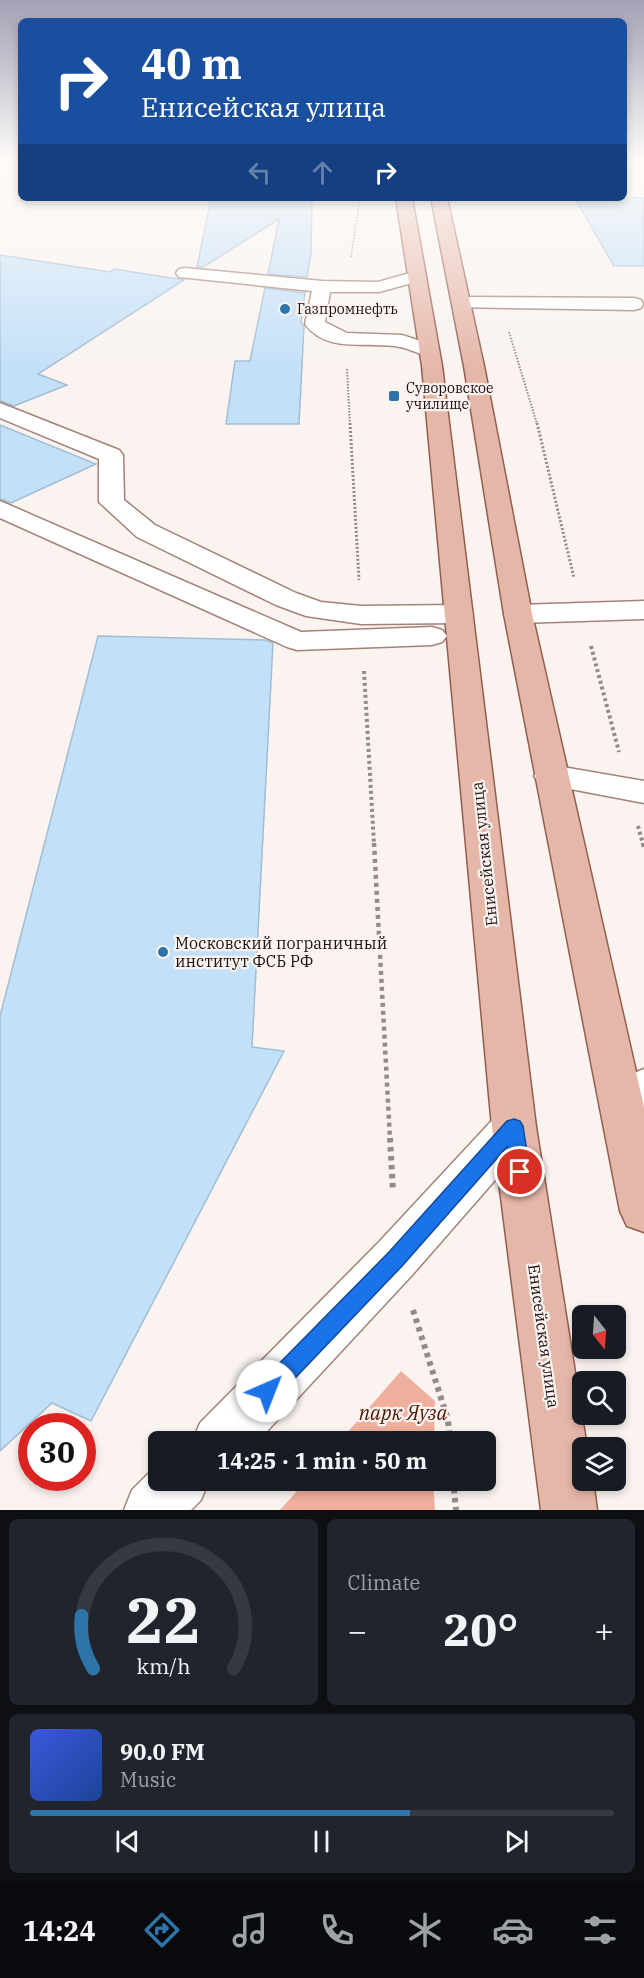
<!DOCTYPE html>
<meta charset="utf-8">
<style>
:root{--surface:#171b24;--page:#20242c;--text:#f1f3f6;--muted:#9ea1a6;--line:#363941;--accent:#2d74a8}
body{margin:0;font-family:"IBM Plex Serif",serif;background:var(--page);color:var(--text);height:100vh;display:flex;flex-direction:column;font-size:22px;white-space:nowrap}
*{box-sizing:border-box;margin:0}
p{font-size:20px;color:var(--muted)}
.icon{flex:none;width:33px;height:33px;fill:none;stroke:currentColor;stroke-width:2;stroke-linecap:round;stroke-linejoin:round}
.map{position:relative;height:1510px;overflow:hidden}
.side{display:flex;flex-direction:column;gap:9px;padding:9px;background:#0d0f14;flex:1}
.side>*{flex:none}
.top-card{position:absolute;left:18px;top:18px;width:609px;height:183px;border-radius:9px;box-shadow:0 3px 9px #0003;background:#1a4fa0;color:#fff;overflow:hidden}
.needle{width:39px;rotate:163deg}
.fabs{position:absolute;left:572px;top:1305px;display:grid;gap:12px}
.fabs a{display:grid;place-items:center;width:54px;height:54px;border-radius:9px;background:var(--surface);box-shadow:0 3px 9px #0003;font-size:30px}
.speed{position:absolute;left:18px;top:1413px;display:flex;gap:12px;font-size:30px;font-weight:700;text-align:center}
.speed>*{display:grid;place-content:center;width:78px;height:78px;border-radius:50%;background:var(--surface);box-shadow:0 3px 9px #0003;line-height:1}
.speed .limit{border:9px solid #d22;background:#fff;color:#111}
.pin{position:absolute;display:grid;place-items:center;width:51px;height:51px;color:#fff;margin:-26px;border:3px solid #fff;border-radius:50%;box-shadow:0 2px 6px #0007}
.me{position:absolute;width:66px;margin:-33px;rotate:44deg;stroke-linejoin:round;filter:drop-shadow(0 0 4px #0008)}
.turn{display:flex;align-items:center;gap:21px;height:126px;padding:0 24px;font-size:27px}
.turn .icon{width:78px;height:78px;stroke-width:2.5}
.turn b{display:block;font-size:42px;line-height:51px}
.lanes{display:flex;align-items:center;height:57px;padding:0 24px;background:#0003;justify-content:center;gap:30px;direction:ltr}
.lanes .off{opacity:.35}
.big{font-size:45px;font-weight:700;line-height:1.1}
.side .tile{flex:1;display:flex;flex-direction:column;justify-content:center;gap:9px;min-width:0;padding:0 21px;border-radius:9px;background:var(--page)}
.side .dial{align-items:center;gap:0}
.dial svg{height:156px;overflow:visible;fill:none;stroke:var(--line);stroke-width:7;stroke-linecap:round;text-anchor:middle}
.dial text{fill:var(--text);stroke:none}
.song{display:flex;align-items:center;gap:18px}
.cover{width:72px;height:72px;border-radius:9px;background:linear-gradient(135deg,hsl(230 70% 55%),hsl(220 70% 35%))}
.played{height:6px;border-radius:3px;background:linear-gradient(90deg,var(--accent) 65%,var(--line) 65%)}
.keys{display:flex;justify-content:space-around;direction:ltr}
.heat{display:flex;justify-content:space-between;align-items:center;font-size:33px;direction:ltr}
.side .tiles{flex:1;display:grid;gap:9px;grid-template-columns:1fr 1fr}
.tile:last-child{grid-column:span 2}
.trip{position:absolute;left:148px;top:1431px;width:348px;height:60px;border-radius:9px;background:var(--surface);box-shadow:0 3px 9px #0003;font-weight:700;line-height:60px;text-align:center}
.menu{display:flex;height:96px;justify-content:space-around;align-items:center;background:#090b0e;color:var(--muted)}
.menu .icon{width:42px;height:42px}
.menu .active{color:var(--accent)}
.menu b{font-size:27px;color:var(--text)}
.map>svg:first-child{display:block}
.green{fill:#f0af9c}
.building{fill:#c3e0f9;stroke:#a2bdd3;stroke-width:1.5}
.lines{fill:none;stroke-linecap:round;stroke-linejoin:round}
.minor-casing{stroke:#a38278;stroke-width:3}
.major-casing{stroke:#945e4e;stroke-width:3}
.path-far5{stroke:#948a87;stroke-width:1.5;stroke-dasharray:1.5 1.5;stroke-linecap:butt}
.path-far4{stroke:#948a87;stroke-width:2;stroke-dasharray:1.5 1.5;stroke-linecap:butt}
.path-far3{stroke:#948a87;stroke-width:3;stroke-dasharray:2 2;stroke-linecap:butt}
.path-far2{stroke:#948a87;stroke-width:4;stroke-dasharray:3 3;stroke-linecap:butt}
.path-far1{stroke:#948a87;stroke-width:4.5;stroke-dasharray:4 4;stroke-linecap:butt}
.path{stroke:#948a87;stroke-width:6;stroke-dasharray:4.5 4.5;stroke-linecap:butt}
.minor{fill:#fff;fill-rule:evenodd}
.major{fill:#e5b7a9;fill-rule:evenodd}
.route{fill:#1a73e8;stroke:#114b97;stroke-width:1.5}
.poi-dot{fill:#2d74a8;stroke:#faf3f0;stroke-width:2}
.labels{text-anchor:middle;stroke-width:4.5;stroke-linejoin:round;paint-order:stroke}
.far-poi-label{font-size:14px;fill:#1d110e;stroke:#faf3f0;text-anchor:start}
.street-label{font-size:16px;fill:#1d110e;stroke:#faf3f0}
.poi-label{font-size:16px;fill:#1d110e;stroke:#faf3f0;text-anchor:start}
.near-park-label{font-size:20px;font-style:italic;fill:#4e1705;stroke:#faf3f0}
</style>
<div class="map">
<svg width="644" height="1510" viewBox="0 0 644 1510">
<rect width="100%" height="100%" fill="#faf3f0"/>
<path class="green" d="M401,1371L435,1401L434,1441H340Z
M306,1481H433L435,1510H280Z"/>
<path class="building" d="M211,198H312L311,254L307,277L268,274L279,219L203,267H197Z
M575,198H644V266H614Z
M0,255L110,272L114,269L184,280L38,374L67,385L14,406L0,401Z
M265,288L305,293L301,323L304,326L299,424H226L235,361H250Z
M0,425L96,464L11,503L0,499Z
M98,636L265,640L273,643L252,1047L284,1051L91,1421L52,1403L0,1451V1016Z"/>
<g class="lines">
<g class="minor-casing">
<path id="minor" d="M185,268L322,281L378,282L417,271L423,272L426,276L423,280L379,292H330L325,322L347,333L402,335L436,346L439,350L436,354C423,358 412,349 400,347C370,341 326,354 305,324L312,291L179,277L176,273L179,269Z
M461,297L634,298L641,300L643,304L641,308L634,310L454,307L452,303L454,299Z
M0,403L119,450L123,455L124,500L155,525L296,593L321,602L361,606L459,605L469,608L473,614L469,620L459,623L361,624L306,616L276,605L137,537L99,502V459L0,418Z
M0,501L301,632L432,627L442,630L447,636L442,642L432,645L297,650L287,647L0,518Z
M644,601V619L518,623L508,620L504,614L508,608L518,605Z
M551,765L644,781V803L539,783L534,776L539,769Z
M644,1069V1115C632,1127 622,1126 606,1121L600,1108C610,1089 624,1076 644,1069Z
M514,1108L530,1114L536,1127L530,1140L413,1274L257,1442H192L200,1423L379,1242L498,1114Z
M159,1463V1480H209L201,1500L191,1510H124L132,1490Z"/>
</g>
<g class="major-casing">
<path id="major" d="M396,198H412L442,366L536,1127L587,1448H582V1480H593L597,1510H541L492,1127L422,366Z
M431,198H447L484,366L532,614L644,1107V1232L627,1226L620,1211L504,614L464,366Z"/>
</g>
<path class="path-far5" d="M351,257L360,198"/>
<path class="path-far4" d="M509,332L537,424
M347,369L350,424"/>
<path class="path-far3" d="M350,423L359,580
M537,423L574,578"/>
<path class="path-far2" d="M591,646L619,752
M364,671L374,844
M638,826L643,844"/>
<path class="path-far1" d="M374,843L390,1139
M643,843L644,848"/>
<path class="path" d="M390,1138L393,1191
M413,1310L448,1420L450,1442
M453,1480L456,1510"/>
<use href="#minor" class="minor"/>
<use href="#major" class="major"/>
</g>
<linearGradient id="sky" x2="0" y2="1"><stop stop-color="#a3a0b5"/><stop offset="0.43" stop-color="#fdfaf8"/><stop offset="1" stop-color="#fdfaf8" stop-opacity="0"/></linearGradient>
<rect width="644" height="370" fill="url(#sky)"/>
<path class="route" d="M514,1119L520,1121L523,1126L530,1172L527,1177L520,1180L513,1177L507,1147L403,1265L275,1399L267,1402L259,1399L256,1391L259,1384L389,1252L507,1121Z"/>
<g class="poi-dot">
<circle cx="285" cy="309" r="6"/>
<rect x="388" y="390" width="12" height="12" rx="3"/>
<circle cx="163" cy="952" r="6"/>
</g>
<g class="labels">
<g class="far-poi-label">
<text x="297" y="314">Газпромнефть</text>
<text x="406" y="393">Суворовское<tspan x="406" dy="16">училище</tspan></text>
</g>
<g class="street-label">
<text transform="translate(484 854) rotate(-96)" y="6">Енисейская улица</text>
<text transform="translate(544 1336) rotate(82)" y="6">Енисейская улица</text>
</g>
<g class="poi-label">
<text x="175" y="949">Московский пограничный<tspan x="175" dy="18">институт ФСБ РФ</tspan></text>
</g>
<g class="near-park-label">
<text x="403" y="1420">парк Яуза</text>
</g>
</g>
</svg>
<div class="fabs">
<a><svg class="needle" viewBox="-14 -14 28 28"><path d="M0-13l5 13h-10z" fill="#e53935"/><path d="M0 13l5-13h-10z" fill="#9ea1a6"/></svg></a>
<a><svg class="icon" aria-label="search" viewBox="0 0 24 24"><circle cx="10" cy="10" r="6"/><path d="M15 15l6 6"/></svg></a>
<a><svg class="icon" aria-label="layers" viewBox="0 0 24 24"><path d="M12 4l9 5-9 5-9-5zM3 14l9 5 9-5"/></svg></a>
</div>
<div class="speed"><div class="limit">30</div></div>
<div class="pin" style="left:520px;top:1172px;background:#d93025"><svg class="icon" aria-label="arrive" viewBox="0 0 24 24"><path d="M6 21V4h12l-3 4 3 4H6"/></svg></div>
<svg class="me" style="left:267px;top:1391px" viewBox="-20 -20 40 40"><circle r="19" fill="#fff"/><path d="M0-13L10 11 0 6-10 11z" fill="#1a73e8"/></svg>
<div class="trip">14:25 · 1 min · 50 m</div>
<div class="top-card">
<div class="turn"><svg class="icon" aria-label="right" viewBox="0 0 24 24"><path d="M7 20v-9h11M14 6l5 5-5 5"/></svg><div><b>40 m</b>Енисейская улица</div></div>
<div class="lanes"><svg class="icon off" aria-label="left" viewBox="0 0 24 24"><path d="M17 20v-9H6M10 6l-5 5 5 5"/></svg><svg class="icon off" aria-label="ahead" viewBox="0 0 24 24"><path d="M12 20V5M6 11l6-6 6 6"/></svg><svg class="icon" aria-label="right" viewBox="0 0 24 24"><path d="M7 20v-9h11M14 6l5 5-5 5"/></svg></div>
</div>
</div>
<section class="side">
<div class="tiles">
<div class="tile dial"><svg viewBox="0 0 100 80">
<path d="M14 69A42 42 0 1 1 86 69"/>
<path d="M14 69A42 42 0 0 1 8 42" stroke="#2d74a8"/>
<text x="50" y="56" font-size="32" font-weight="700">22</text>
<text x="50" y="72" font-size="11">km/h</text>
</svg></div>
<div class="tile"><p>Climate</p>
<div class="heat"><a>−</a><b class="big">20°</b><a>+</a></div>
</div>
<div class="tile">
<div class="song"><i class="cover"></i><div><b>90.0 FM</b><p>Music</p></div></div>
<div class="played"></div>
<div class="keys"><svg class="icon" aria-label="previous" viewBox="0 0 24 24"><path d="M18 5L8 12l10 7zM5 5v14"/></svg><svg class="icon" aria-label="pause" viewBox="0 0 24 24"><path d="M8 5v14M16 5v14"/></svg><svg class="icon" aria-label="next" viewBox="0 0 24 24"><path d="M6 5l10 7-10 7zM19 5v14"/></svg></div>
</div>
</div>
</section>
<nav class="menu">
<b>14:24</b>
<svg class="icon active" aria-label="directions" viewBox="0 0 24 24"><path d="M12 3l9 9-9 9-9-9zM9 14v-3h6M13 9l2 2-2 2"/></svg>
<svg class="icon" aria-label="music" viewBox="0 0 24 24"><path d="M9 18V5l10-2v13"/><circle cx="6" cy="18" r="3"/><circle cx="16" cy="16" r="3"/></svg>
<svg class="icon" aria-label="phone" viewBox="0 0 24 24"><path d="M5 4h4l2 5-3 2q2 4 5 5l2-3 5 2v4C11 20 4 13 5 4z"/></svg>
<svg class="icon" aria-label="climate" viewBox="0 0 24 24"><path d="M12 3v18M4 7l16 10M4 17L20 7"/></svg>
<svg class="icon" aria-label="car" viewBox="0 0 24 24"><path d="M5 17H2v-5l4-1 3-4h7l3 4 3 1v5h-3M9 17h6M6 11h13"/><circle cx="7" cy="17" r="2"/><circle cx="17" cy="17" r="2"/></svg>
<svg class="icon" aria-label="filters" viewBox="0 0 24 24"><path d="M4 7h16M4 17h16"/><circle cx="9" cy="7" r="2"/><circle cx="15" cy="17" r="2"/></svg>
</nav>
